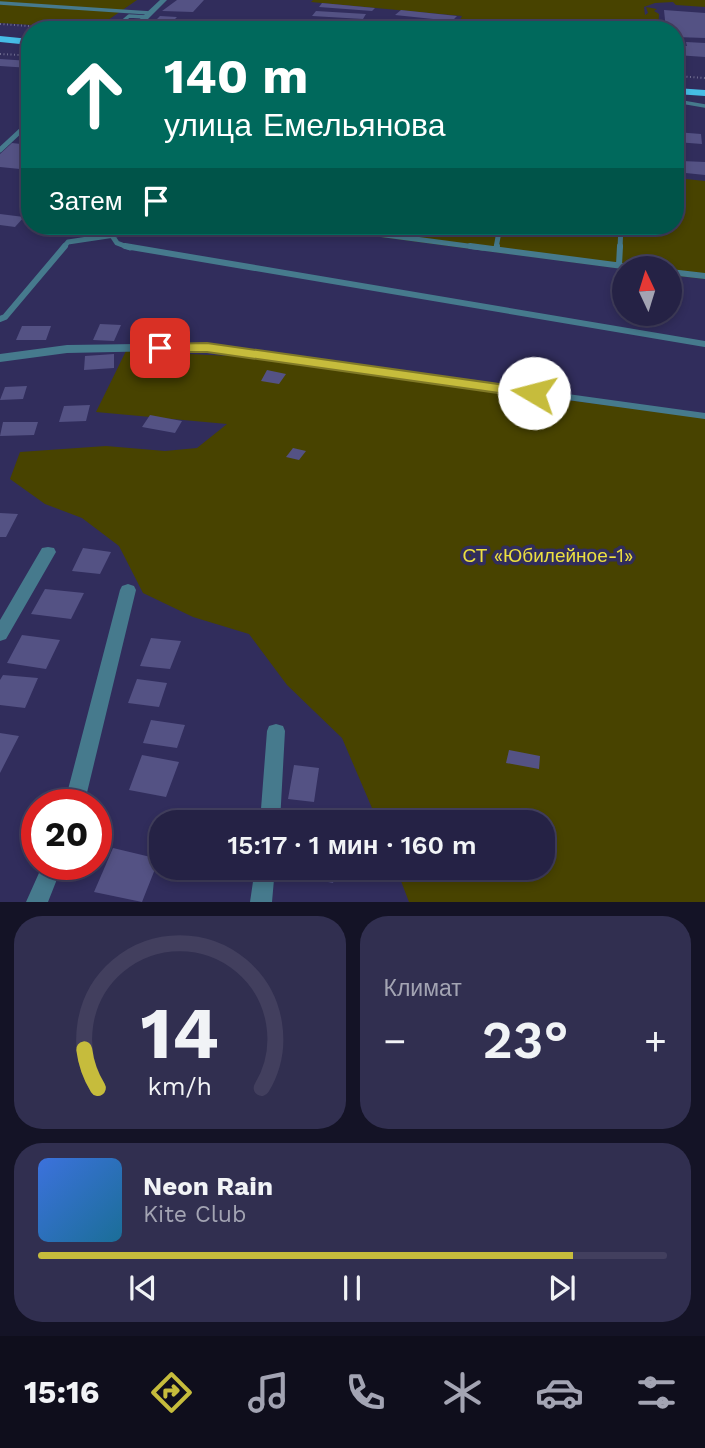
<!DOCTYPE html>
<html lang="ru">
<meta charset="utf-8">
<style>
:root{--surface:#252245;--page:#312f50;--text:#f1f3f6;--muted:#a3a4b3;--line:#423f5e;--accent:#c6bc3c}
body{margin:0;font-family:"Work Sans",sans-serif;background:var(--page);color:var(--text);height:100vh;display:flex;flex-direction:column;font-size:26px;white-space:nowrap}
*{box-sizing:border-box;margin:0}
p{font-size:23px;color:var(--muted)}
.icon{flex:none;width:38px;height:38px;fill:none;stroke:currentColor;stroke-width:2;stroke-linecap:round;stroke-linejoin:round}
.map{position:relative;height:902px;overflow:hidden}
.panel{display:flex;flex-direction:column;gap:14px;padding:14px;background:#141326;flex:1}
.panel>*{flex:none}
.banner{position:absolute;left:21px;top:21px;width:663px;height:214px;border-radius:28px;box-shadow:0 4px 10px #0003,0 0 0 2px var(--line);background:#00695c;color:#fff;overflow:hidden}
.needle{width:46px;rotate:356deg}
.controls{position:absolute;left:612px;top:256px;display:grid;gap:14px}
.controls a{display:grid;place-items:center;width:70px;height:70px;border-radius:50%;background:var(--surface);box-shadow:0 4px 10px #0003,0 0 0 2px var(--line);font-size:35px}
.speed{position:absolute;left:21px;top:789px;display:flex;gap:14px;font-size:35px;font-weight:700;text-align:center}
.speed>*{display:grid;place-content:center;width:91px;height:91px;border-radius:50%;background:var(--surface);box-shadow:0 4px 10px #0003,0 0 0 2px var(--line);line-height:1}
.speed .limit{border:10px solid #d22;background:#fff;color:#111}
.pin{position:absolute;display:grid;place-items:center;width:60px;height:60px;color:#fff;margin:-30px;border-radius:14px;box-shadow:0 4px 10px #0006}
.me{position:absolute;width:77px;margin:-38px;rotate:278deg;stroke-linejoin:round;filter:drop-shadow(0 0 5px #0008)}
.turn{display:flex;align-items:center;gap:24px;height:147px;padding:0 28px;font-size:32px}
.turn .icon{width:91px;height:91px;stroke-width:2.5}
.turn b{display:block;font-size:49px;line-height:60px}
.then{display:flex;align-items:center;height:66px;padding:0 28px;background:#0003;gap:14px;font-size:26px}
.big{font-size:52px;font-weight:600;line-height:1.1}
.panel .widget{flex:1;display:flex;flex-direction:column;justify-content:center;gap:10px;min-width:0;padding:0 24px;border-radius:28px;background:var(--page)}
.panel .dial{align-items:center;gap:0}
.dial svg{height:182px;overflow:visible;fill:none;stroke:var(--line);stroke-width:7;stroke-linecap:round;text-anchor:middle}
.dial text{fill:var(--text);stroke:none}
.song{display:flex;align-items:center;gap:21px}
.cover{width:84px;height:84px;border-radius:10px;background:linear-gradient(135deg,hsl(220 70% 55%),hsl(200 70% 35%))}
.played{height:7px;border-radius:4px;background:linear-gradient(90deg,var(--accent) 85%,var(--line) 85%)}
.keys{display:flex;justify-content:space-around;direction:ltr}
.heat{display:flex;justify-content:space-between;align-items:center;font-size:38px;direction:ltr}
.panel .tiles{flex:1;display:grid;gap:14px;grid-template-columns:1fr 1fr}
.widget:last-child{grid-column:span 2}
.trip{position:absolute;left:149px;top:810px;width:406px;height:70px;border-radius:28px;background:var(--surface);box-shadow:0 4px 10px #0003,0 0 0 2px var(--line);font-weight:600;line-height:70px;text-align:center}
.dock{display:flex;height:112px;justify-content:space-around;align-items:center;background:#0f0e1c;color:var(--muted)}
.dock .icon{width:49px;height:49px}
.dock .selected{color:var(--accent)}
.dock b{font-size:32px;color:var(--text)}
.map>svg:first-child{display:block}
.green{fill:#484300}
.building{fill:#545284}
.lines{fill:none;stroke-linecap:round;stroke-linejoin:round}
.path{stroke:#706d91;stroke-width:2;stroke-dasharray:1 2.5;stroke-linecap:butt}
.service-far2{stroke:#467a8d;stroke-width:3.5}
.service-far1{stroke:#467a8d;stroke-width:5}
.service{stroke:#467a8d;stroke-width:6}
.minor{fill:#467a8d;fill-rule:evenodd}
.primary{fill:#46bde6;fill-rule:evenodd}
.route{fill:#c6bc3c;stroke:#817a27;stroke-width:2}
.labels{text-anchor:middle;stroke-width:7;stroke-linejoin:round;paint-order:stroke}
.park-label{font-size:19px;fill:#ede040;stroke:#312d5c}
</style>
<div class="map">
<svg width="705" height="902" viewBox="0 0 705 902">
<rect width="100%" height="100%" fill="#312d5c"/>
<path class="green" d="M0,0H137L95,29L0,23Z
M313,0H705V7L676,5L673,2L655,3L644,7L645,15L648,13L646,7L657,9L654,11L659,14L658,29L593,30L497,21L463,24L460,20L462,16L311,2Z
M676,178L705,181V279L670,275V268L625,269L298,226H676Z
M126,351L231,356L705,418V902H409L396,868H542V822H378L342,738L287,685L249,634L193,617L143,593L119,546L82,518L45,504L10,479L20,452L106,446L165,451L197,448L227,424L96,412Z"/>
<path class="building" d="M177,0H204L193,12L162,11Z
M322,3L375,8L372,11L319,7Z
M401,10L457,16L452,21L395,15Z
M664,10L705,13V38L676,37V30H666Z
M316,11L366,14L363,19L312,16Z
M160,16L177,17L164,30H146Z
M287,20L316,22L310,30H279Z
M181,24L244,28V30H175Z
M686,42L705,43V57L676,55V45L687,46Z
M0,59L30,61V68L0,66Z
M676,132L701,134L702,144L676,142Z
M12,143L30,145V170L0,167V154Z
M676,158L682,159V161L705,162V175L676,172Z
M0,214L24,217L15,227L0,225Z
M100,324L121,325L114,341L93,340Z
M22,326H51L46,340H16Z
M114,354V368L84,370L85,356Z
M267,370L286,374L279,384L261,381Z
M27,386L23,399L0,400L5,387Z
M90,405L86,421L59,422L64,406Z
M150,415L182,421L175,433L142,427Z
M3,422H38L34,435L0,436Z
M293,448L306,451L299,460L286,457Z
M0,513L18,514L6,537H0Z
M83,548L111,552L100,574L72,571Z
M45,589L84,593L71,619L31,614Z
M22,635L60,640L46,669L7,663Z
M151,638L181,641L170,669L140,666Z
M3,675L38,678L25,708L0,705V680Z
M137,679L167,683L159,707L128,703Z
M151,720L185,725L177,748L143,743Z
M0,733L19,736L0,773Z
M509,750L540,756L539,769L506,763Z
M142,755L179,762L166,797L129,790Z
M294,765L319,768L314,802L288,799Z
M113,848L159,859L142,902L94,892Z
M300,868H337L333,883L298,876Z"/>
<g class="lines">
<path class="path" d="M0,24L89,30
M0,54L20,55
M676,76L705,78"/>
<path class="service-far2" d="M0,3L150,13
M116,27L129,16L146,17
M676,101L705,106"/>
<path class="service-far1" d="M0,150L30,122
M317,226L483,248
M113,237L117,243L130,248
M63,248L68,242L128,233L147,226
M496,248L500,226
M620,248L621,226"/>
<path class="service" d="M125,246L705,344
M470,246L638,268
M496,249L497,246
M619,265L620,246
M670,272L705,276
M0,319L5,317L65,246
M207,347L705,416"/>
<path class="minor" d="M160,0H167L137,30H128Z
M207,343L211,344L213,347L211,350L67,353L0,362V354L67,345Z
M48,547L54,548L56,552L6,639L0,641V620L42,548Z
M128,584L134,586L136,590L84,805H64L120,590L122,586Z
M276,724L283,726L285,731L280,822H260L267,731L269,726Z
M43,864H63L48,902H26Z
M255,868H275L272,902H250Z"/>
<path class="primary" d="M0,36L30,39V45L0,42Z
M676,88L705,90V96L676,94Z"/>
</g>
<path class="route" d="M207,343L534,389L542,393L534,398L207,352H160L153,348L160,344Z"/>
<g class="labels">
<g class="park-label">
<text x="548" y="562">СТ «Юбилейное-1»</text>
</g>
</g>
</svg>
<div class="controls">
<a><svg class="needle" viewBox="-14 -14 28 28"><path d="M0-13l5 13h-10z" fill="#e53935"/><path d="M0 13l5-13h-10z" fill="#a3a4b3"/></svg></a>
</div>
<div class="speed"><div class="limit">20</div></div>
<div class="pin" style="left:160px;top:348px;background:#d93025"><svg class="icon" aria-label="arrive" viewBox="0 0 24 24"><path d="M6 21V4h12l-3 4 3 4H6"/></svg></div>
<svg class="me" style="left:534px;top:393px" viewBox="-20 -20 40 40"><circle r="19" fill="#fff"/><path d="M0-13L10 11 0 6-10 11z" fill="#c6bc3c"/></svg>
<div class="trip">15:17 · 1 мин · 160 m</div>
<div class="banner">
<div class="turn"><svg class="icon" aria-label="ahead" viewBox="0 0 24 24"><path d="M12 20V5M6 11l6-6 6 6"/></svg><div><b>140 m</b>улица Емельянова</div></div>
<div class="then">Затем<svg class="icon" aria-label="arrive" viewBox="0 0 24 24"><path d="M6 21V4h12l-3 4 3 4H6"/></svg></div>
</div>
</div>
<section class="panel">
<div class="tiles">
<div class="widget dial"><svg viewBox="0 0 100 80">
<path d="M14 69A42 42 0 1 1 86 69"/>
<path d="M14 69A42 42 0 0 1 8 52" stroke="#c6bc3c"/>
<text x="50" y="56" font-size="32" font-weight="700">14</text>
<text x="50" y="72" font-size="11">km/h</text>
</svg></div>
<div class="widget"><p>Климат</p>
<div class="heat"><a>−</a><b class="big">23°</b><a>+</a></div>
</div>
<div class="widget">
<div class="song"><i class="cover"></i><div><b>Neon Rain</b><p>Kite Club</p></div></div>
<div class="played"></div>
<div class="keys"><svg class="icon" aria-label="previous" viewBox="0 0 24 24"><path d="M18 5L8 12l10 7zM5 5v14"/></svg><svg class="icon" aria-label="pause" viewBox="0 0 24 24"><path d="M8 5v14M16 5v14"/></svg><svg class="icon" aria-label="next" viewBox="0 0 24 24"><path d="M6 5l10 7-10 7zM19 5v14"/></svg></div>
</div>
</div>
</section>
<nav class="dock">
<b>15:16</b>
<svg class="icon selected" aria-label="directions" viewBox="0 0 24 24"><path d="M12 3l9 9-9 9-9-9zM9 14v-3h6M13 9l2 2-2 2"/></svg>
<svg class="icon" aria-label="music" viewBox="0 0 24 24"><path d="M9 18V5l10-2v13"/><circle cx="6" cy="18" r="3"/><circle cx="16" cy="16" r="3"/></svg>
<svg class="icon" aria-label="phone" viewBox="0 0 24 24"><path d="M5 4h4l2 5-3 2q2 4 5 5l2-3 5 2v4C11 20 4 13 5 4z"/></svg>
<svg class="icon" aria-label="climate" viewBox="0 0 24 24"><path d="M12 3v18M4 7l16 10M4 17L20 7"/></svg>
<svg class="icon" aria-label="car" viewBox="0 0 24 24"><path d="M5 17H2v-5l4-1 3-4h7l3 4 3 1v5h-3M9 17h6M6 11h13"/><circle cx="7" cy="17" r="2"/><circle cx="17" cy="17" r="2"/></svg>
<svg class="icon" aria-label="filters" viewBox="0 0 24 24"><path d="M4 7h16M4 17h16"/><circle cx="9" cy="7" r="2"/><circle cx="15" cy="17" r="2"/></svg>
</nav>
